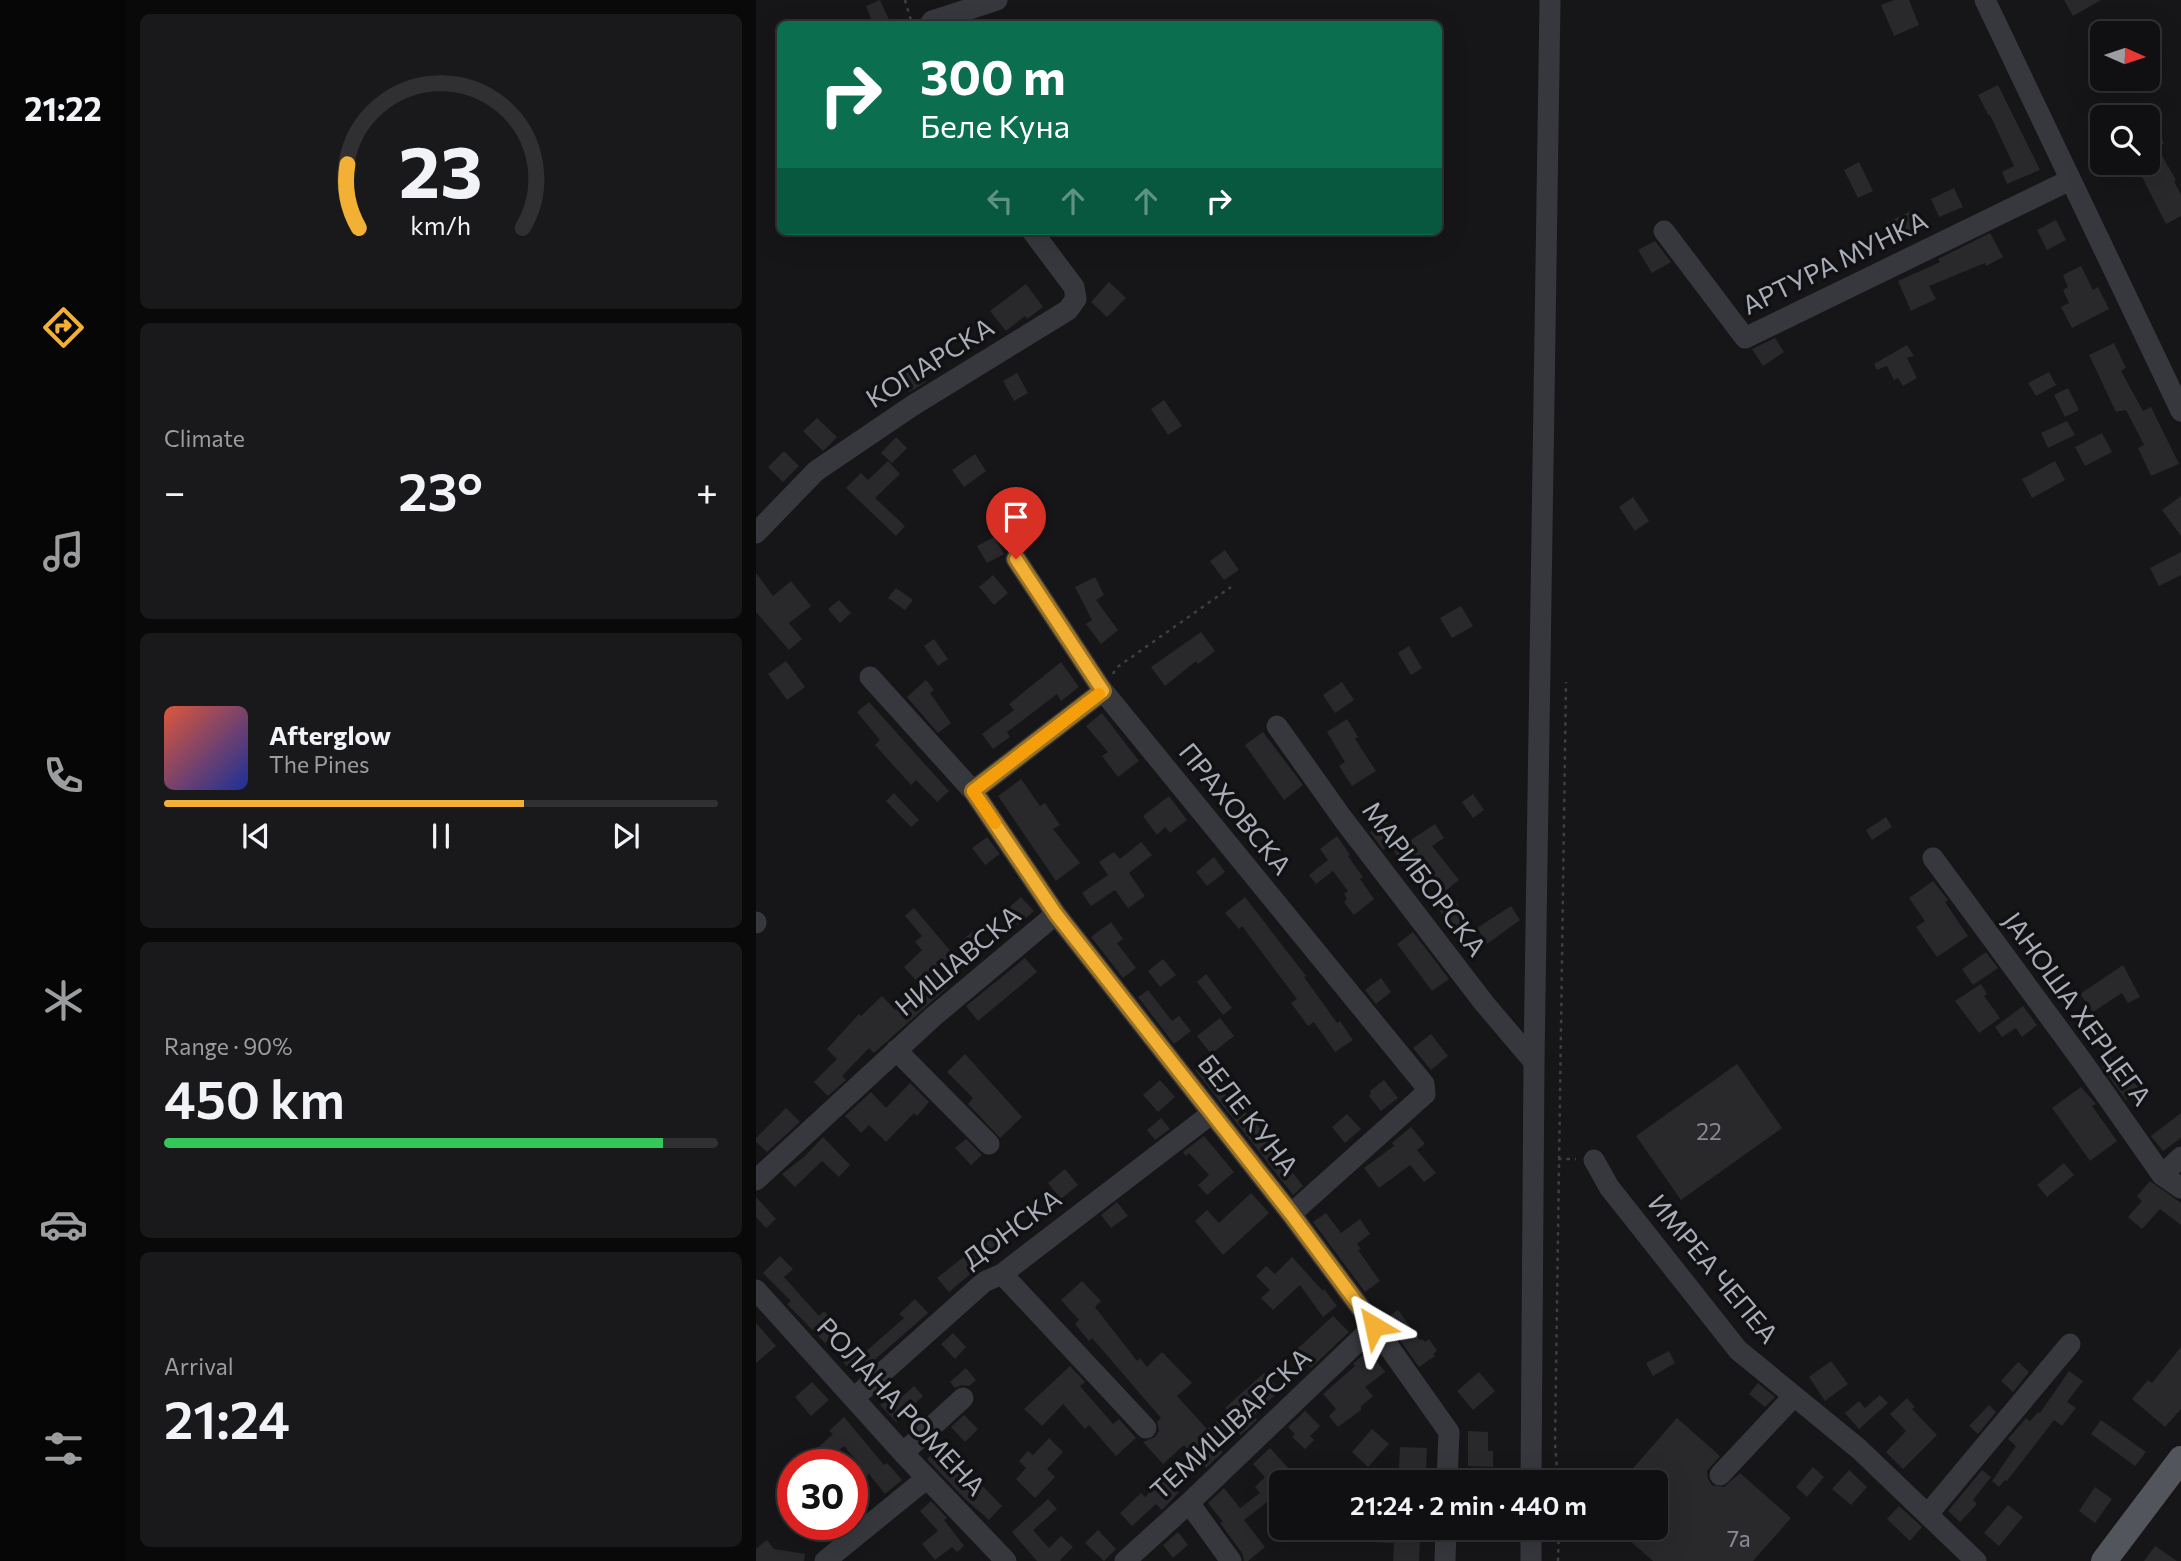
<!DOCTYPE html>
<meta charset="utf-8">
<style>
:root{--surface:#101012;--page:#19191b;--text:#f1f3f6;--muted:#9c9d9f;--line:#303032;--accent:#f2b134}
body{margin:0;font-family:Commissioner,sans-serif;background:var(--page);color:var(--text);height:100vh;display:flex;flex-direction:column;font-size:26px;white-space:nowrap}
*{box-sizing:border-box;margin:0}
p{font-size:23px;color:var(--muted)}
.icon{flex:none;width:38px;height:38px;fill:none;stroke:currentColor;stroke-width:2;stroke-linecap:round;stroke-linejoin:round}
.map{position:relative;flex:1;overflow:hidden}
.details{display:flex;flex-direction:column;gap:14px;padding:14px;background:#09090a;width:630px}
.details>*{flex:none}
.banner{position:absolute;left:21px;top:21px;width:665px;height:214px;border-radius:10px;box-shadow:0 7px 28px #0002,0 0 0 2px var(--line);background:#0b6e4f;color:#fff;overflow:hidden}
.needle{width:46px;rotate:93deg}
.tools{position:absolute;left:1334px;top:21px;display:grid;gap:14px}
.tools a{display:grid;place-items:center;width:70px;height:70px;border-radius:10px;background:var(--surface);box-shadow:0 7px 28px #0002,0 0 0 2px var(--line);font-size:35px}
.speed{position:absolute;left:21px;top:1449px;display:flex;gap:14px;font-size:35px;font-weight:700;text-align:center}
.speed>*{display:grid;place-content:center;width:91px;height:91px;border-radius:50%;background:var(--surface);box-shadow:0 7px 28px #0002,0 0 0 2px var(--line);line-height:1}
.speed .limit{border:10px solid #d22;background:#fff;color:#111}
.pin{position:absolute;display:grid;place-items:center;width:60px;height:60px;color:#fff;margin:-72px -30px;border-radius:50% 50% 50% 0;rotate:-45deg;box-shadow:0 0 7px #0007}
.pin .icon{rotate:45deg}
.me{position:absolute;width:77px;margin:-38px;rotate:324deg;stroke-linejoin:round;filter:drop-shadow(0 0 5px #0008)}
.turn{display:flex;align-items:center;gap:24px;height:147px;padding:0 28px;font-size:32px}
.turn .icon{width:91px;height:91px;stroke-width:2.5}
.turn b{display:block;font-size:49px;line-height:60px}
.lanes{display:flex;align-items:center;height:66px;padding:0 28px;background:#0003;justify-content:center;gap:35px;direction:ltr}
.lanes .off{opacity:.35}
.big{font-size:52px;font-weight:600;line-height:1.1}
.details .tile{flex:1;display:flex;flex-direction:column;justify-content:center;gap:10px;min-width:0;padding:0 24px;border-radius:10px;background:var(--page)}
.details .dial{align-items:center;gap:0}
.dial svg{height:182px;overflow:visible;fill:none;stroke:var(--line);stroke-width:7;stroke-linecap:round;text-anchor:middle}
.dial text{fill:var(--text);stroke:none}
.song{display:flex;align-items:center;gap:21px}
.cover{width:84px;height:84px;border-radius:10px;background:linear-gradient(135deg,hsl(10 70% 55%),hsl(230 70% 35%))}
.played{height:7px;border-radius:4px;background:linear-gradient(90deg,var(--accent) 65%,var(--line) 65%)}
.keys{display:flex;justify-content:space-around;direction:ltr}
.heat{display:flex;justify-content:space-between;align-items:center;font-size:38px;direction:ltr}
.charge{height:10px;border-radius:5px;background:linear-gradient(90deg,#34c759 90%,var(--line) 0)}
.trip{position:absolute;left:513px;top:1470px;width:399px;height:70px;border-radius:10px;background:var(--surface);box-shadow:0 7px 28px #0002,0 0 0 2px var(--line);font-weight:600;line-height:70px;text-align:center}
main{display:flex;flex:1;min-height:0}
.tabs{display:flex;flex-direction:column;width:126px;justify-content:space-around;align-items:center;background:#060607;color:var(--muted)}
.tabs .icon{width:49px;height:49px}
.tabs .current{color:var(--accent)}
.tabs b{font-size:32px;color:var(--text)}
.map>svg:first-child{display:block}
.building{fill:#29292c}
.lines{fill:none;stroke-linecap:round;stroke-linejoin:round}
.path{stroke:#3d3f44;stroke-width:2.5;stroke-dasharray:3.5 5;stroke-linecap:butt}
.minor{stroke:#37383d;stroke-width:21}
.major{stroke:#53555c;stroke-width:26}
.route-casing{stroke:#9d7322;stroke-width:18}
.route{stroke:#f2b134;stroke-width:12}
.slow{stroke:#f59e0b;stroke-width:12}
.labels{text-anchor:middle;stroke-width:7;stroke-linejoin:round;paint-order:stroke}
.number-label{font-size:23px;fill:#888b94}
.street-label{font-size:26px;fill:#a8adb8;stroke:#111113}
</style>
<main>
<nav class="tabs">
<b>21:22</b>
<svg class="icon current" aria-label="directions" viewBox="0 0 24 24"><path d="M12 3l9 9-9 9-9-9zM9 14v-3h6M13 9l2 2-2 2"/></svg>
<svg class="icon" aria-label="music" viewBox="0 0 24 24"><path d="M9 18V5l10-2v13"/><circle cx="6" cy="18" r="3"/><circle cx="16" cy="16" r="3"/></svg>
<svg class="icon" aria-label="phone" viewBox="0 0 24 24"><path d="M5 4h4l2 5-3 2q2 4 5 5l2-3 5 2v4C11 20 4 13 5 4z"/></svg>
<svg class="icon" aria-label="climate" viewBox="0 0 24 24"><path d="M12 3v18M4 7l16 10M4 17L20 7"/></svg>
<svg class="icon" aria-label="car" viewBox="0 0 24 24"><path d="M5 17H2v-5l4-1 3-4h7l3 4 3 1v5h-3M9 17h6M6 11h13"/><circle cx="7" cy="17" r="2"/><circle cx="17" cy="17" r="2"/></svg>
<svg class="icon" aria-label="filters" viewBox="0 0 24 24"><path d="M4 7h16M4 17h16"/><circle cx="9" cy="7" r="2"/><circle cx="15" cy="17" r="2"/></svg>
</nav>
<section class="details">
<div class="tile dial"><svg viewBox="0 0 100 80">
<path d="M14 69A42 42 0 1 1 86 69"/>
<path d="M14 69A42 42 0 0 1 9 41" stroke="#f2b134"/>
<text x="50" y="56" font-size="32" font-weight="700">23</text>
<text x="50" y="72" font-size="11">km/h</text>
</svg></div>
<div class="tile"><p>Climate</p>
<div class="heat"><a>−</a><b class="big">23°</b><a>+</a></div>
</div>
<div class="tile">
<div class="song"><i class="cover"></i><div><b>Afterglow</b><p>The Pines</p></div></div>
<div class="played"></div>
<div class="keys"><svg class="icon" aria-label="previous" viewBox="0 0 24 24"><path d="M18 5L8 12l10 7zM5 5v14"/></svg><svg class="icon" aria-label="pause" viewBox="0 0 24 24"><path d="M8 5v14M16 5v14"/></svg><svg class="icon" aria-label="next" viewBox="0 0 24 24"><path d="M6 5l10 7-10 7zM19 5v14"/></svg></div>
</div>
<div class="tile"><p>Range · 90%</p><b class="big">450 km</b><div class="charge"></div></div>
<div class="tile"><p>Arrival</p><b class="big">21:24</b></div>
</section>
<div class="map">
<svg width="1425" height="1561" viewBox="0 0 1425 1561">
<rect width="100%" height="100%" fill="#161618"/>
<path class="building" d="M124,0L135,24H117L110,6Z
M1138,0H1153L1163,25L1138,36L1125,5Z
M1308,0H1345L1317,16Z
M1242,85L1284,170L1251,184L1246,172L1258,166L1234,115L1233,116L1222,95Z
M1391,104L1408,144L1401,147L1420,180L1418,181L1425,195V216L1410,224L1385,175L1391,172Z
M1103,162L1117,191L1102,198L1088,170Z
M1198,188L1207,207L1183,217L1175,199Z
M1155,211L1164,230L1140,242L1130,223Z
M1300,220L1310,240L1291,250L1281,230Z
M1234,233L1247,257L1230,266L1229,263L1173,286L1180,299L1155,311L1142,281L1184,262L1182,259Z
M899,241L915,262L896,273L882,250Z
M1325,266L1337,290L1342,287L1353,309L1316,328L1305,307L1313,303L1307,290L1312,287L1307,275Z
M353,282L370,298L351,317L335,302Z
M270,284L287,307L271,319L269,316L250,331L234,311Z
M1019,338L1028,352L1007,366L996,349Z
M1358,343L1370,368L1365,371L1387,411L1395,407L1423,464L1395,476L1382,448L1388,445L1370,410L1360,412L1333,355Z
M1151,345L1158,356L1151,358L1161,378L1147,386L1142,378L1138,380L1131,366L1121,370L1118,364Z
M154,361L170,382L153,392L138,374Z
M1293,372L1300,385L1280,396L1272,383Z
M261,373L272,393L258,401L247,381Z
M1312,388L1323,410L1309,417L1298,395Z
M408,400L426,426L412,435L395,409Z
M61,418L81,437L67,451L47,431Z
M1311,421L1319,435L1292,448L1285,433Z
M1346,433L1356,452L1329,466L1319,447Z
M140,437L151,448L136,463L125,453Z
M28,451L43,466L27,482L12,467Z
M219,454L230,471L208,487L196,470Z
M132,461L144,474L119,498L149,526L140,536L90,488L105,473L112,480Z
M1299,461L1309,480L1276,498L1266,479Z
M1425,496V536L1406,510Z
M877,497L893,521L879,531L863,507Z
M238,537L248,554L231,563L221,546Z
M469,550L483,570L468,580L454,561Z
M1425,552V575L1403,586L1394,568Z
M0,573L17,596L35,581L55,606L33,623L46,639L33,650L0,612Z
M237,575L252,593L238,605L223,587Z
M339,577L348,595L340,600L362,630L345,644L330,624L336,620L319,587Z
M140,588L157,600L149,610L132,598Z
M83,600L95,613L84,623L72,609Z
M705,606L717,626L696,638L684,618Z
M445,632L459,651L442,664L440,661L409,686L395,667Z
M178,639L192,659L182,666L168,646Z
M653,646L666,668L655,675L642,653Z
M30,661L49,687L31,700L12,674Z
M305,662L323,687L305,701L301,694L251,732L254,737L237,749L226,734L258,710L253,704Z
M170,680L178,690L174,693L195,723L182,733L151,697Z
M586,682L598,700L579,713L567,695Z
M113,702L193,791L181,802L160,780L155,785L119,745L124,740L101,712Z
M346,713L383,761L362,777L346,756L352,752L330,726Z
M591,719L602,737L599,739L620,771L596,786L583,766L589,762L571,732Z
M507,732L547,785L528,800L489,745Z
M265,779L284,806L289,803L304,825L297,829L324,863L300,881L242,796Z
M138,793L163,820L155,827L130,801Z
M717,794L728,810L717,818L706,802Z
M413,796L431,820L414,833L409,827L401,835L387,816Z
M1130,817L1136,827L1116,840L1110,830Z
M630,821L642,839L627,850L614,832Z
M679,824L688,838L676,846L703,880L688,892L663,861L650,869L638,851Z
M581,836L594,855L592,856L607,877L604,879L618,899L598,915L588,902L591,899L588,894L592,891L577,871L560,884L553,875L572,860L564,849Z
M231,837L244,854L229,865L216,848Z
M385,842L396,855L373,873L389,896L372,908L359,890L335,906L326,893L352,875L343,862L358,852L364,859Z
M458,857L469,872L451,886L440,872Z
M1177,881L1192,900L1189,902L1212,936L1181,957L1160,927L1169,921L1153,898Z
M265,897L278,911L262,925L249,911Z
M489,897L550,976L548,977L581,1023L584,1021L597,1040L579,1052L558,1022L552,1026L535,1003L541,999L486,926L483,929L469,913Z
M700,901L711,920L695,930L684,911Z
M755,906L764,920L731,944L721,928Z
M158,908L197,954L177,971L192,987L118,1053L113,1048L86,1076L90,1080L72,1096L58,1082L81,1059L71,1049L103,1014L105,1016L126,996L139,1010L164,985L148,967L166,950L159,942L166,936L149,916Z
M355,922L367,939L361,943L380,968L367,978L335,937Z
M217,931L226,941L212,954L202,944Z
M657,932L693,979L676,991L641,944Z
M1230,952L1242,968L1217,985L1206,969Z
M269,958L281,972L222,1021L210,1006Z
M407,959L420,975L404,987L392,971Z
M1367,965L1384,997L1372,1003L1366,993L1337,1012L1324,994Z
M450,974L476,1008L467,1015L441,982Z
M625,978L635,992L620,1004L609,990Z
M1225,984L1231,994L1228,996L1244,1018L1223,1033L1199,1001Z
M392,990L416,1021L423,1016L435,1031L418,1044L382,997Z
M1267,1006L1281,1025L1266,1037L1260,1028L1246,1037L1239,1027Z
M464,1018L478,1036L455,1054L441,1036Z
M675,1034L692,1056L675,1070L657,1048Z
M209,1054L266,1117L244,1138L212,1104L217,1098L191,1072Z
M1355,1058L1383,1088L1370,1100L1346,1067Z
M447,1064L485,1116L489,1112L522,1148L515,1154L532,1178L537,1173L547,1186L537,1195L439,1070Z
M981,1064L1026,1128L925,1200L880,1136Z
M404,1080L419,1097L402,1112L387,1095Z
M628,1080L642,1098L625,1111L613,1096L615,1093L614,1091Z
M154,1083L173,1102L161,1116L158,1113L130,1142L113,1125L105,1133L89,1116L115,1092L130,1108Z
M1325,1087L1340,1104L1336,1106L1361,1141L1334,1161L1296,1108Z
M30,1108L44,1122L11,1152L0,1142V1138Z
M1425,1113V1138L1407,1151L1395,1136Z
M591,1114L605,1129L589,1143L576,1127Z
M405,1118L414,1129L399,1140L391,1130Z
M655,1127L669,1144L661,1150L680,1173L668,1182L654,1165L623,1188L608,1168L638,1146L636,1143Z
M448,1136L478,1172L451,1195L442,1185L453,1175L433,1153L430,1156L427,1152Z
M67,1137L94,1165L83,1177L66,1161L39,1187L26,1174L49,1156Z
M210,1139L226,1155L215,1165L199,1148Z
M1308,1163L1318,1175L1291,1197L1281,1185Z
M309,1169L322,1185L305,1199L292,1183Z
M1394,1181L1425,1203V1225L1404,1209L1386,1229L1372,1217L1386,1201L1381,1196Z
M495,1193L513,1213L467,1255L439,1221L451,1210L463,1223Z
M0,1197L20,1219L10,1228L0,1217Z
M361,1202L372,1216L355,1228L345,1215Z
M570,1213L585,1233L604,1219L614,1234L601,1244L605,1249L602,1250L624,1281L609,1292L557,1222Z
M245,1229L255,1240L193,1292L181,1278L210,1255L212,1258Z
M24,1256L37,1269L28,1277L63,1316L68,1311L84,1328L69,1343L31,1304L35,1301L7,1273Z
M536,1257L567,1291L568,1289L581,1306L567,1317L544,1285L517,1310L505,1298L514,1290L500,1276L510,1266L519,1274Z
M326,1281L345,1301L339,1307L381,1361L384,1358L391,1367L406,1352L436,1383L421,1396L451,1429L473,1411L469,1408L508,1373L524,1390L497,1416L501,1420L485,1435L475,1425L456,1441L467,1452L450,1468L428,1445L407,1464L387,1442L399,1437L403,1431L401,1422L405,1418L336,1338L333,1341L319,1324L323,1320L305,1300Z
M159,1299L172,1313L100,1376L86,1361L100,1347L107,1354L148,1318L143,1314Z
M642,1310L664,1340L666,1339L669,1342L673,1339L681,1351L677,1354L679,1356L663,1367L629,1319Z
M577,1316L593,1332L555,1368L538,1352Z
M0,1323L20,1346L0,1363Z
M197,1333L210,1347L199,1359L185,1344Z
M1425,1347V1409L1409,1427L1376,1399L1392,1380L1396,1383Z
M612,1350L629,1372L609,1387L617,1396L605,1406V1410L582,1427L573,1416L580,1409L567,1394L599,1366L597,1364Z
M913,1351L919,1363L897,1376L890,1363Z
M1075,1361L1092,1384L1069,1401L1053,1377Z
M1262,1362L1273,1372L1257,1392L1245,1381Z
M314,1366L329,1382L324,1386L357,1424L363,1419L380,1438L360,1456L333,1425L329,1429L307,1404L286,1426L268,1409Z
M210,1368L220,1380L213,1386L205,1385L199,1388L194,1382Z
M1313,1371L1327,1381L1311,1402L1320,1408L1306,1426L1298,1420L1251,1481L1249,1480L1243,1487L1236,1481L1260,1446L1252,1439L1270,1418L1274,1421L1282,1412L1284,1413Z
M723,1372L739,1391L717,1410L701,1391Z
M56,1382L73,1400L55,1416L39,1397Z
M1002,1383L1019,1397L1009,1407L993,1394Z
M158,1386L167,1396L140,1422L124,1405L141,1389L147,1396Z
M1124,1395L1132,1403L1103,1429L1089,1413L1103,1401L1109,1408Z
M1151,1398L1159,1407L1156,1409L1181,1435L1147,1469L1130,1452L1150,1431L1134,1414Z
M1233,1405L1240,1412L1222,1434L1213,1426Z
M549,1411L564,1426L554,1436L558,1440L549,1449L536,1437L539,1434L532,1427Z
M208,1415L222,1429L209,1442L195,1427Z
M88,1417L128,1465L131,1463L146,1480L129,1494L113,1474L96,1489V1469L103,1464L88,1446L64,1465H43L77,1434L73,1431Z
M921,1418L964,1456L951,1471L952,1479L956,1485L968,1487L984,1473L1035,1518L997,1561H897L859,1528H900V1482H865Z
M1345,1420L1390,1452L1379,1466L1335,1434Z
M616,1429L633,1444L612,1467L596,1452Z
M712,1431L732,1432V1451H737V1467L712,1466Z
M293,1438L307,1452L291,1469L299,1477L279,1498L260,1479L270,1468L263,1461L272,1451L277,1455Z
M644,1447L671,1448L670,1469L643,1468Z
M514,1448L535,1471L514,1490L519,1496L488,1520L509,1547L492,1561H488L486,1553L464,1523L467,1522L452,1503L468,1488L484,1508L504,1493L499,1487L509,1477L497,1464Z
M182,1449L204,1473L206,1471L210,1476L214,1473L246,1506L233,1520L209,1499L171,1459Z
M1057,1467L1068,1477L1051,1497L1040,1487Z
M1093,1470L1111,1487L1095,1505L1076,1489Z
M1226,1470L1235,1477L1217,1500L1221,1504L1204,1522L1192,1511Z
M408,1478L423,1492L406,1510L400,1504L376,1526L364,1513L385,1493L389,1497Z
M1339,1487L1356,1499L1339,1523L1323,1511Z
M292,1499L301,1509L277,1530L293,1548L305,1536L317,1547L304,1560L305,1561H281L256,1532Z
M175,1501L191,1518L188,1520L208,1546L201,1552L196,1547L179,1560L166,1544L182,1531L164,1511Z
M1252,1505L1267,1517L1243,1546L1228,1533Z
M1143,1506L1166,1527L1154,1541L1131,1519Z
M615,1528H670V1541H664L663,1561H637L638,1543L614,1542Z
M342,1530L360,1549L348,1561L329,1543Z
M422,1532L432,1545L417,1558L407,1545Z
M11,1540L18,1549L49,1554L48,1561H0V1549Z
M1399,1546L1421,1561H1388Z"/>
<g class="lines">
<path class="path" d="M149,0L156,24
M357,674L360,668L475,587
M802,1159H820
M802,1482L799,1443L810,682
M802,1561L803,1528"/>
<path class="minor" d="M1229,0L1425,411
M174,24L176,21L241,0
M908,231L989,338L1314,180
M0,533L60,471L156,406L312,310L320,299L318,287L276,231
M260,559L347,691L668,1084L669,1094L535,1214
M114,677L217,791L300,914L535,1214L618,1326L693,1432L691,1482
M521,726L587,819L728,1003L778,1062
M217,791L347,691
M1177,858L1326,1061L1406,1175L1425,1188
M0,922V923
M140,1050L233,1144
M838,1160L853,1187L982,1350L1103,1449L1220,1561
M1406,1175L1425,1157
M0,1180L178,1016L300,914
M246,1274L390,1428
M0,1290L147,1453L250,1561
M98,1398L228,1282L246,1274L455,1114
M147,1453L207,1398
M964,1475L1037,1397
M775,1482L778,1062L794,0
M433,1503L475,1561
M1172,1514L1314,1344
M69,1561L171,1478
M369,1561L433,1503L618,1326
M689,1561L690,1528
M775,1561V1528"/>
<path class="major" d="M1348,1561L1425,1459"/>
</g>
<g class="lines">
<g class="route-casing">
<path id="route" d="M260,559L347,691L217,791L300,914L535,1214L618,1326"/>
</g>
<use href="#route" class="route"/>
<path class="slow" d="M239,823L217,791L343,694"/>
</g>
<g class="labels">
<g class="number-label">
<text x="953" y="1140">22</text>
<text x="983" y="1547">7a</text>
</g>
<g class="street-label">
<text transform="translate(1079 263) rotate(-26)" y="9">АРТУРА МУНКА</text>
<text transform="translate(174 363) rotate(-32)" y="9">КОПАРСКА</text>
<text transform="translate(479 809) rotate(51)" y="9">ПРАХОВСКА</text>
<text transform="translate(668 879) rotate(53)" y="9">МАРИБОРСКА</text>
<text transform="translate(202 961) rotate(-40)" y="9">НИШАВСКА</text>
<text transform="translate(1321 1009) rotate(54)" y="9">ЈАНОША ХЕРЦЕГА</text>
<text transform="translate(492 1115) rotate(52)" y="9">БЕЛЕ КУНА</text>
<text transform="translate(256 1229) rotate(-36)" y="9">ДОНСКА</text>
<text transform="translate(957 1269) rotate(50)" y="9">ИМРЕА ЧЕПЕА</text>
<text transform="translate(145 1407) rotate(47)" y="9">РОЛАНА РОМЕНА</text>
<text transform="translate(475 1424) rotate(-43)" y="9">ТЕМИШВАРСКА</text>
</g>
</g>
</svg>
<div class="tools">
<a><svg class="needle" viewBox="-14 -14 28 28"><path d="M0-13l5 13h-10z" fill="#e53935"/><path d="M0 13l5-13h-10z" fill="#9c9d9f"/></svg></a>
<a><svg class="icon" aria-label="search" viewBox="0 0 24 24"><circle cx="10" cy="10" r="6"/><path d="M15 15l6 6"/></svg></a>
</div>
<div class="speed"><div class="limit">30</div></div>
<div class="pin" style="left:260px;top:559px;background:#d93025"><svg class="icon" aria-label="arrive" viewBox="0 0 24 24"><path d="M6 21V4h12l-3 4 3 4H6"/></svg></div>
<svg class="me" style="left:618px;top:1326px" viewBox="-20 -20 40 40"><path d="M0-17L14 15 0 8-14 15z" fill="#f2b134" stroke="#fff" stroke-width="4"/></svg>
<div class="trip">21:24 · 2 min · 440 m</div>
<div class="banner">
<div class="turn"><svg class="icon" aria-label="right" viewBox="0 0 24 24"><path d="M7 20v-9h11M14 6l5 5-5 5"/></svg><div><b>300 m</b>Беле Куна</div></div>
<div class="lanes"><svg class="icon off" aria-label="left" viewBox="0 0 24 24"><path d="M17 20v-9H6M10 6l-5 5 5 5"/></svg><svg class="icon off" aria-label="ahead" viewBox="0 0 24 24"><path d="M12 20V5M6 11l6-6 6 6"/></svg><svg class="icon off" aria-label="ahead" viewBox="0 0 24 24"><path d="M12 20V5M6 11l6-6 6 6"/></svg><svg class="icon" aria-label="right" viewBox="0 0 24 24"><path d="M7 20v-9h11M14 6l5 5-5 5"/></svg></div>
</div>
</div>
</main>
